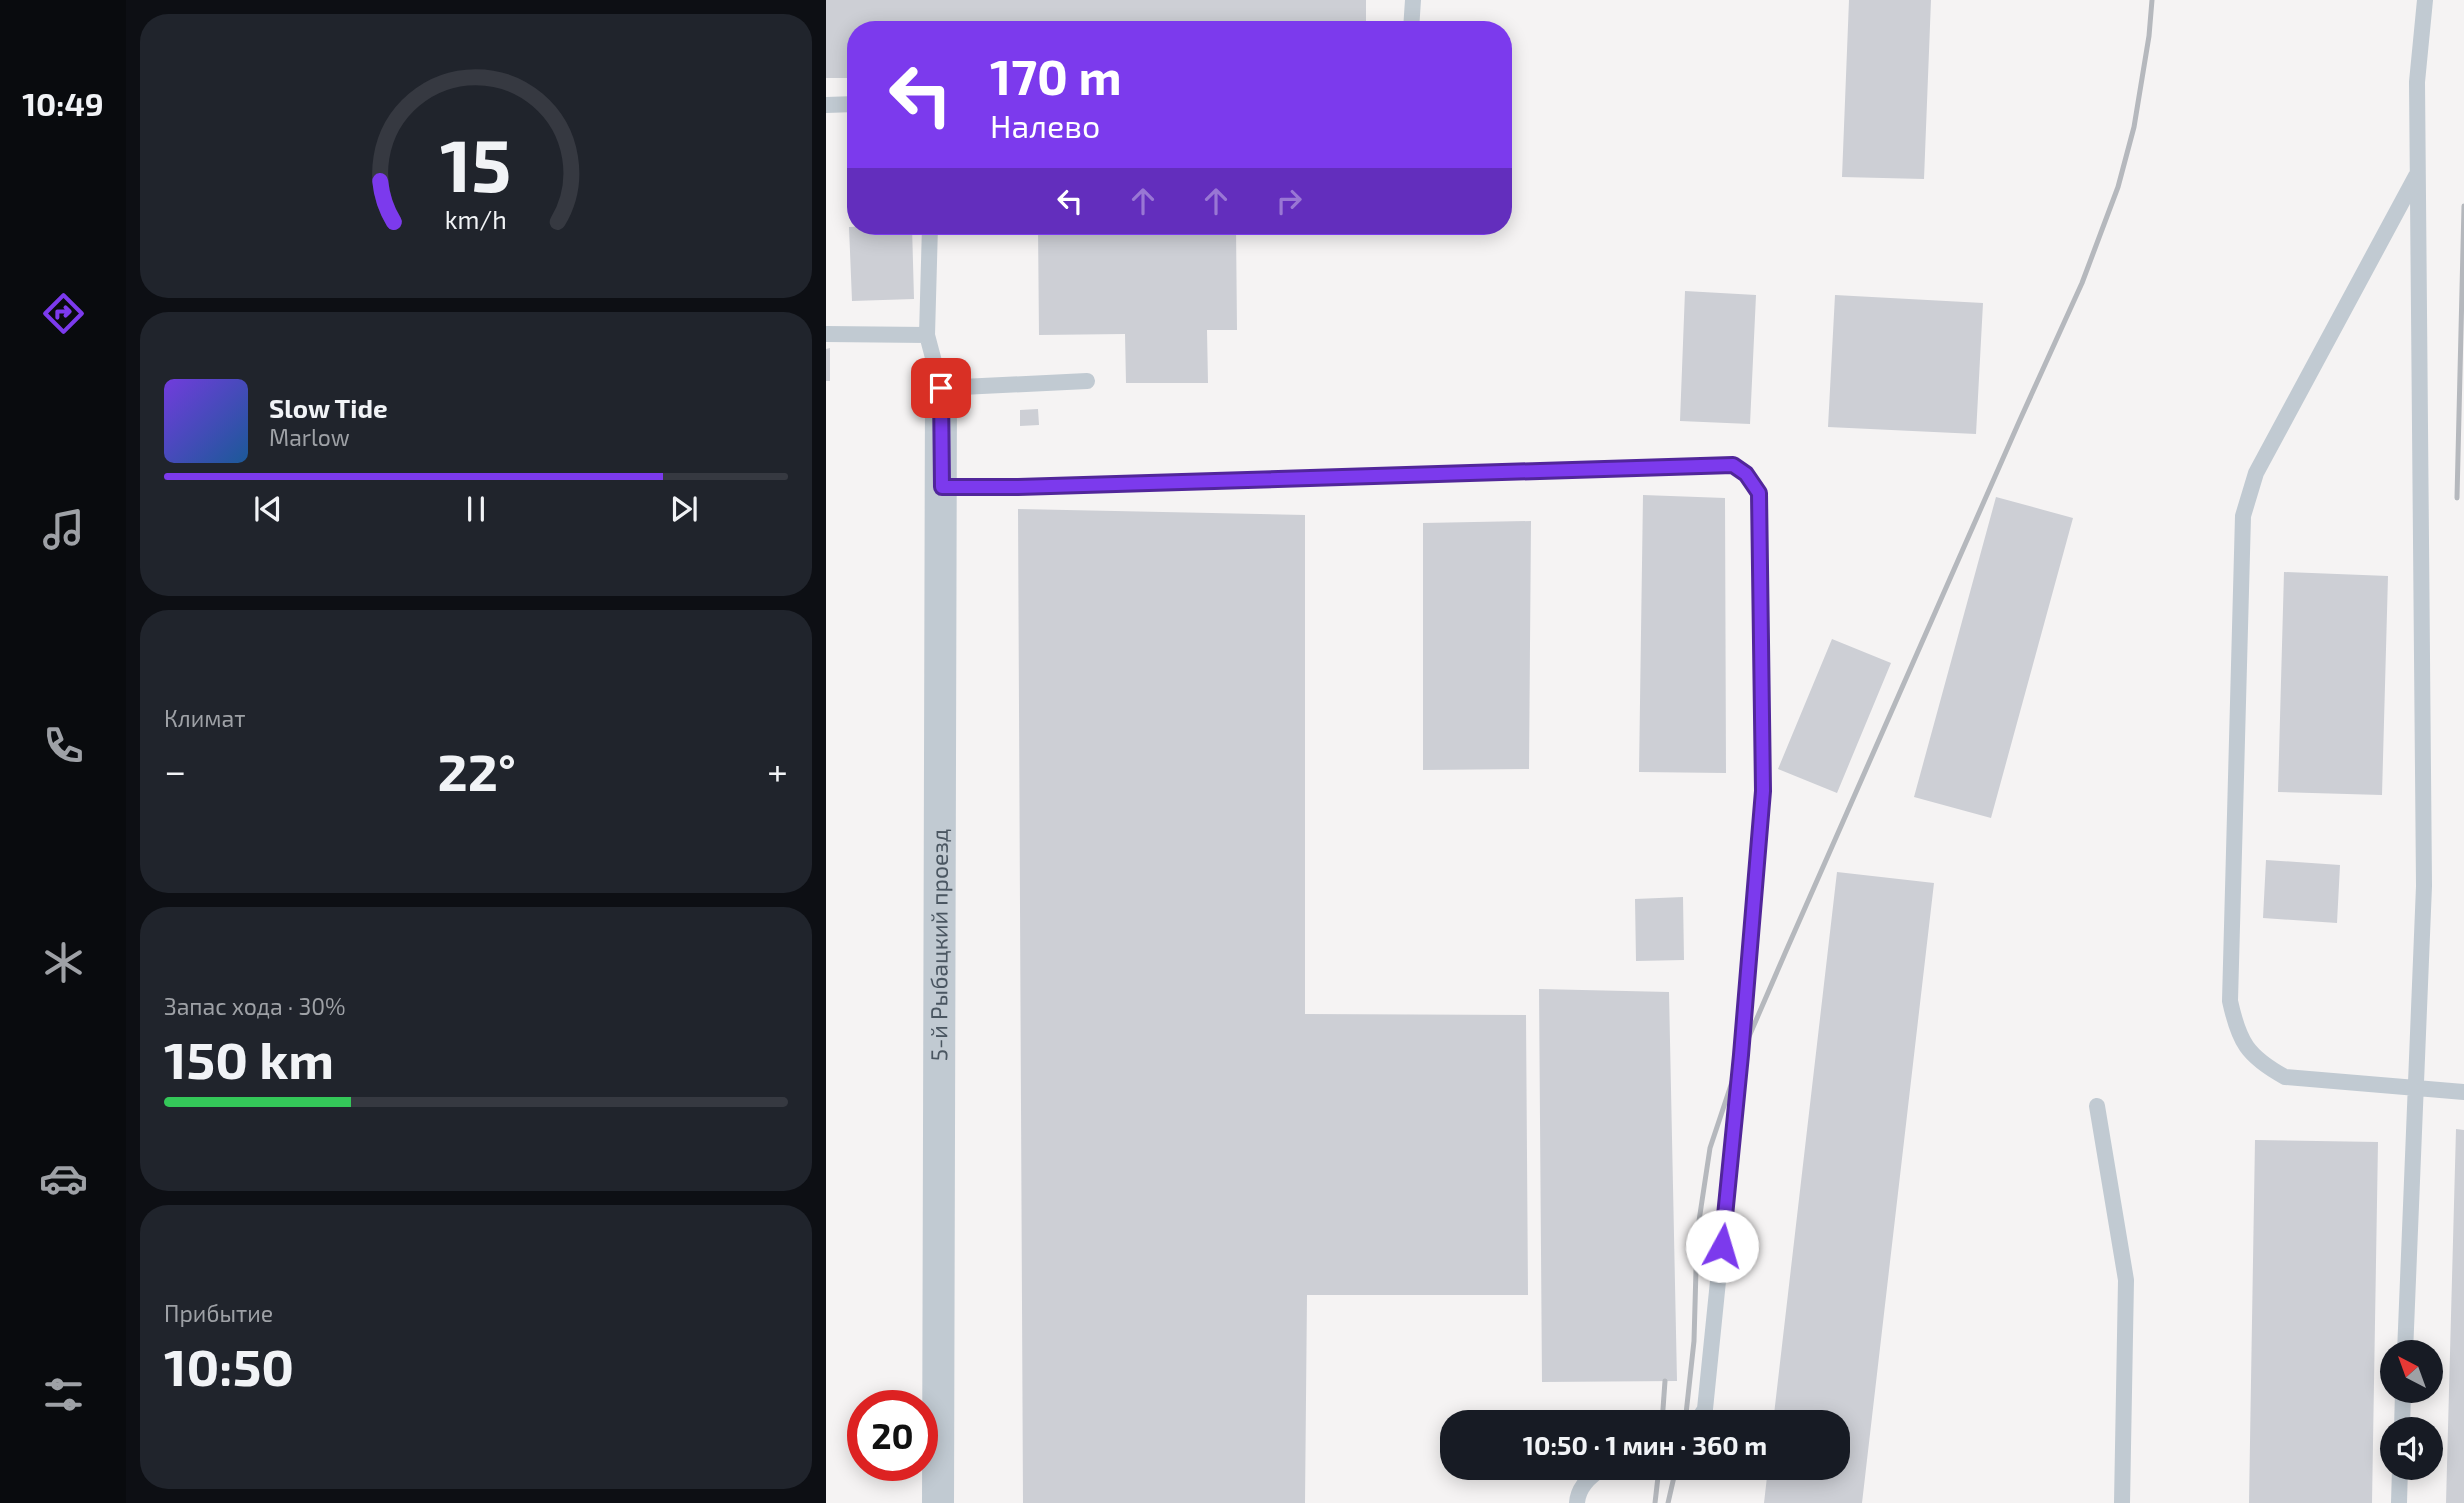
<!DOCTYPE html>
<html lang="ru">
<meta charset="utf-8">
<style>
:root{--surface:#171b24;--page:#20242c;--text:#f1f3f6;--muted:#9ea1a6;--line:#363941;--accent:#7c3aed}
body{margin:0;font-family:"Exo 2",sans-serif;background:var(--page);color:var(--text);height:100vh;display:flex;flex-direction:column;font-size:26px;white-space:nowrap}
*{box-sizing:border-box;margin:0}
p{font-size:23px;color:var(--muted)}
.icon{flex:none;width:38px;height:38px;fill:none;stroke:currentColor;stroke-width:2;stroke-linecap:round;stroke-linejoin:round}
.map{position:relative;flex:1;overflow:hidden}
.sheet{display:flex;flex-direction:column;gap:14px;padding:14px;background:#0d0f14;width:700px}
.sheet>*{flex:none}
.banner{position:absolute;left:21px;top:21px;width:665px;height:214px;border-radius:28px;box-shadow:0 4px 18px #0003;background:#7c3aed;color:#fff;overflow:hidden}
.needle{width:46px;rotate:319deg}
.buttons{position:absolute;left:1554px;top:1340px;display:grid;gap:14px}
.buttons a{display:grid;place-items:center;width:63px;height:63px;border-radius:50%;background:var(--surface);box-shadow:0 4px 18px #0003;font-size:35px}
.speed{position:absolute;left:21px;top:1390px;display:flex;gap:14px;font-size:35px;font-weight:700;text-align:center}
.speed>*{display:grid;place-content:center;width:91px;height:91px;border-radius:50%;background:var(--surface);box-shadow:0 4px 18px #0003;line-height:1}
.speed .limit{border:10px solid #d22;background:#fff;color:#111}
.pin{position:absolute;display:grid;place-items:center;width:60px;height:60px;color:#fff;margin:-30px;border-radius:14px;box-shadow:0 4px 10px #0006}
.me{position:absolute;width:77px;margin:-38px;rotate:6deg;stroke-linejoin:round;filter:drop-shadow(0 0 5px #0008)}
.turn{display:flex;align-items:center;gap:24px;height:147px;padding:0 28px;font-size:32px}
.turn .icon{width:91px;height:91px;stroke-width:2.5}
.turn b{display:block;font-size:49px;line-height:60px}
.lanes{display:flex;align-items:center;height:66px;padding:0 28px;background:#0003;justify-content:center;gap:35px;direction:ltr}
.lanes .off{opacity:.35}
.big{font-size:52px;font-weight:700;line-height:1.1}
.sheet .widget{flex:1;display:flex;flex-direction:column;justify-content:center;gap:10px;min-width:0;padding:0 24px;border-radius:28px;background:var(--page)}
.sheet .dial{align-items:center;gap:0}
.dial svg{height:182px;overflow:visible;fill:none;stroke:var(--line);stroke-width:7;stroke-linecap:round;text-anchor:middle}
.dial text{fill:var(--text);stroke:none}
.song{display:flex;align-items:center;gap:21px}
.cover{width:84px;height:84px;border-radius:10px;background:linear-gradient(135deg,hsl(260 70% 55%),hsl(210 70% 35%))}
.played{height:7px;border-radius:4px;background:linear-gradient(90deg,var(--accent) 80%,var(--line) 80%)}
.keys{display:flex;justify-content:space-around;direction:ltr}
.heat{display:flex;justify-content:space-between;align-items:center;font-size:38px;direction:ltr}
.charge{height:10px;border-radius:5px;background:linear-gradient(90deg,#34c759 30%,var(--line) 0)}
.trip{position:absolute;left:614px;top:1410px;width:410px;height:70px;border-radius:28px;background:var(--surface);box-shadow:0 4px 18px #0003;font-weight:700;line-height:70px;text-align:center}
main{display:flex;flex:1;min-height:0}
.dock{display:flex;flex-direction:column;width:126px;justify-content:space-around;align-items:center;background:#090b0e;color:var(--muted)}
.dock .icon{width:49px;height:49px}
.dock .active{color:var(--accent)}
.dock b{font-size:32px;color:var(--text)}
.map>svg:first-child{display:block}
.building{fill:#cdcfd5}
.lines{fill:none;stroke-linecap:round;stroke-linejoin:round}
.lane{stroke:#c1cad2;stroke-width:16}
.street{stroke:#c1cad2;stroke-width:32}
.rail{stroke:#b5b8bd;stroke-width:5}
.route-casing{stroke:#51269a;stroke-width:18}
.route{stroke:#7c3aed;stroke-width:12}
.labels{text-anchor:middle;stroke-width:5;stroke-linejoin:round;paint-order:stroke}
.street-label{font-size:23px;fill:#4a5661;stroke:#fff}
</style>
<main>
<nav class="dock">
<b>10:49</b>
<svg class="icon active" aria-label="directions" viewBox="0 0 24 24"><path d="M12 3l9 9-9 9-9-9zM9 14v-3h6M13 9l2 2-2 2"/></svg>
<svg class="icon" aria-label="music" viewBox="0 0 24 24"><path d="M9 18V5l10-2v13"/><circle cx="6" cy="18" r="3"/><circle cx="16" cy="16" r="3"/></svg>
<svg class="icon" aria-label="phone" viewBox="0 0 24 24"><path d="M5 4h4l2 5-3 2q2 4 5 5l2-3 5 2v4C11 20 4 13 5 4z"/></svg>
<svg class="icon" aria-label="climate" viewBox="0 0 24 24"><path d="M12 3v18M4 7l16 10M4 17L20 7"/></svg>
<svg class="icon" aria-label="car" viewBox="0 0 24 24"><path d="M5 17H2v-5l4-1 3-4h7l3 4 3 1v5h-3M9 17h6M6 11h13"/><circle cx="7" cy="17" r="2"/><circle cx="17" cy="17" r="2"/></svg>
<svg class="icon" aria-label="filters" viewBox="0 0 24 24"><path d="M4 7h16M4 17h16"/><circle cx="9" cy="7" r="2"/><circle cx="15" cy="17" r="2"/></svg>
</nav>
<section class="sheet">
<div class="widget dial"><svg viewBox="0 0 100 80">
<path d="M14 69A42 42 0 1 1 86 69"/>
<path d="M14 69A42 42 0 0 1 8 51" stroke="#7c3aed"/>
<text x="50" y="56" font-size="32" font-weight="700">15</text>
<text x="50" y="72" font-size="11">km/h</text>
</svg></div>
<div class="widget">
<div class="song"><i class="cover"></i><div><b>Slow Tide</b><p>Marlow</p></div></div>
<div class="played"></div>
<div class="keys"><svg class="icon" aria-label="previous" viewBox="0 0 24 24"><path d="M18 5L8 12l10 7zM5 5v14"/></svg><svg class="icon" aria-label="pause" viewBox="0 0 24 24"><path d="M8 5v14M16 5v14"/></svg><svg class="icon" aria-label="next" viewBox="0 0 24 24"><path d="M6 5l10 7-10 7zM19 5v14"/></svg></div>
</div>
<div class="widget"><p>Климат</p>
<div class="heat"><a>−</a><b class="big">22°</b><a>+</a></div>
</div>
<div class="widget"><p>Запас хода · 30%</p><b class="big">150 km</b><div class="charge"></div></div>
<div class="widget"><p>Прибытие</p><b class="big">10:50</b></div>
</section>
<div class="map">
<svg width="1638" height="1503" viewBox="0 0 1638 1503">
<rect width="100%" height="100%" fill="#f5f3f3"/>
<path class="building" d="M0,0H540V30H30V78H0Z
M1023,0H1105L1098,179L1016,177Z
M21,152H30V194H21Z
M45,226H86L88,299L26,301L23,227Z
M212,226H410L411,330H381L382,383H300L299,334L213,335Z
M859,291L930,295L924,424L854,421Z
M1009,295L1157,303L1150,434L1002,427Z
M4,348V381H0V349Z
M212,409L213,425L194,426V410Z
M817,495L899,498L900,773L813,772Z
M1170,497L1247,518L1165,818L1088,797Z
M192,509L479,515V1014L700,1015L702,1295H481L479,1503H197Z
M705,521L703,769L597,770V523Z
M1458,572L1562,576L1556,795L1452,792Z
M1006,639L1065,663L1011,793L952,769Z
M1440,860L1514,865L1511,923L1437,918Z
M1011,872L1108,883L1036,1503H938L942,1468H1012V1423H947Z
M857,897L858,960L810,961L809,899Z
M713,989L843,992L851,1381L716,1382Z
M1630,1129L1638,1130V1503H1620Z
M1429,1140L1552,1142L1546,1503H1423Z"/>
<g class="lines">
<path class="lane" d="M585,30L587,0
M0,105L30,104
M1590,176L1430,473L1417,516L1404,1001C1413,1042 1421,1056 1459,1077L1638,1092
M104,226L101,335L115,388L261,381
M0,334L101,335
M116,487H192L907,465L920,474L933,493L937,791L915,1055L879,1409L870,1423
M1271,1106L1300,1280L1296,1503
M1579,1353L1598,886L1591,82L1599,0
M1576,1430L1577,1391
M751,1503C752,1487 764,1476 777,1468
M1573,1503L1574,1468"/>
<path class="street" id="s1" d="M112,1503L115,388"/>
<path class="rail" d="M1631,498L1638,206
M836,1423L839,1381
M859,1423L868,1341L871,1234L884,1148L915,1055L960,951L1193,422L1256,283L1292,187L1308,127L1323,36L1326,0
M829,1503L833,1468
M842,1503L850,1468"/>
</g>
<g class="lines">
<g class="route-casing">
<path id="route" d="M115,388L116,487H192L907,465L920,474L933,493L937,791L915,1055L896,1246"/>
</g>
<use href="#route" class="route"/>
</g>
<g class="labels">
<g class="street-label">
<text dy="8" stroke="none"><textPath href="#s1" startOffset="558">5-й Рыбацкий проезд</textPath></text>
</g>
</g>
</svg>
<div class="buttons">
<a><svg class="needle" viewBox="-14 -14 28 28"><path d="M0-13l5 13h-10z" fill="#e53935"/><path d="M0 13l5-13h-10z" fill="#9ea1a6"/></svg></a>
<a><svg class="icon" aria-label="sound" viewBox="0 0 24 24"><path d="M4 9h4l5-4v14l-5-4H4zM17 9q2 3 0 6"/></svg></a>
</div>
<div class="speed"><div class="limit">20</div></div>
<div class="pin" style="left:115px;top:388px;background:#d93025"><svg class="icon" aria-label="arrive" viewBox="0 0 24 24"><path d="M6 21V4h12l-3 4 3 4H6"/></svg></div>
<svg class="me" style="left:896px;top:1246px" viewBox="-20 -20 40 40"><circle r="19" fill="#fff"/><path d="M0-13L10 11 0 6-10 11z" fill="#7c3aed"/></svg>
<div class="trip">10:50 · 1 мин · 360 m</div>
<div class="banner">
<div class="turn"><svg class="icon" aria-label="left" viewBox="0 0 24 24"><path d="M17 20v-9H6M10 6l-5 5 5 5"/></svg><div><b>170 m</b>Налево</div></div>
<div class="lanes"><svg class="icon" aria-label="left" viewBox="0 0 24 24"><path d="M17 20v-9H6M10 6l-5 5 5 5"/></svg><svg class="icon off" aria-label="ahead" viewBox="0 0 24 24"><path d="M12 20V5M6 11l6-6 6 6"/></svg><svg class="icon off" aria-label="ahead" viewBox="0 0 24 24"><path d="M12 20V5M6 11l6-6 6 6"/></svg><svg class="icon off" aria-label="right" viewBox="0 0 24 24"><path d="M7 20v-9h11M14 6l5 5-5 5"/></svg></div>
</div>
</div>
</main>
